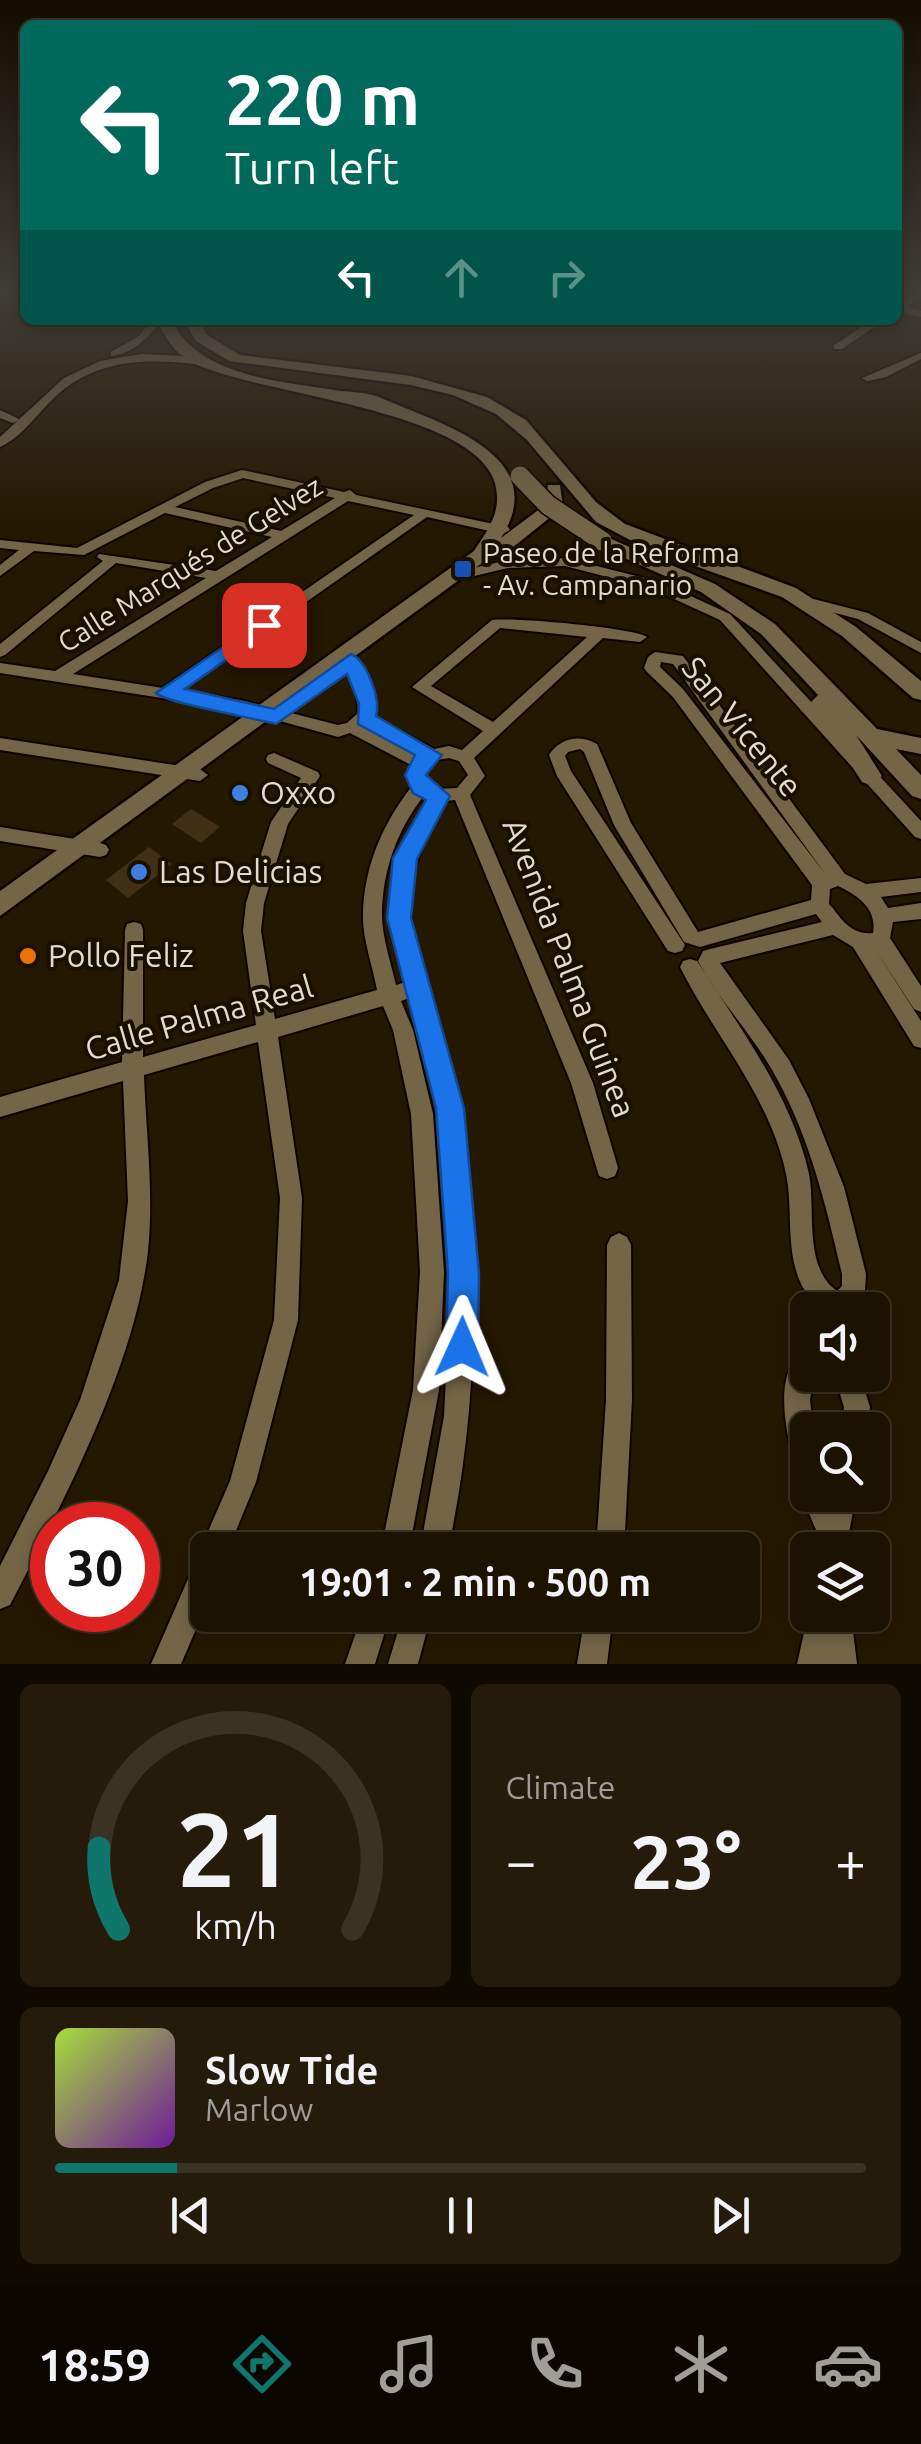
<!DOCTYPE html>
<meta charset="utf-8">
<style>
:root{--surface:#1c1200;--page:#251b0a;--text:#f1f3f6;--muted:#a09e99;--line:#3a3222;--accent:#0f766e}
body{margin:0;font-family:Ubuntu,sans-serif;background:var(--page);color:var(--text);height:100vh;display:flex;flex-direction:column;font-size:38px;white-space:nowrap}
*{box-sizing:border-box;margin:0}
p{font-size:32px;color:var(--muted)}
.icon{flex:none;width:55px;height:55px;fill:none;stroke:currentColor;stroke-width:2;stroke-linecap:round;stroke-linejoin:round}
.map{position:relative;height:1664px;overflow:hidden}
.details{display:flex;flex-direction:column;gap:20px;padding:20px;background:#0f0a00;flex:1}
.details>*{flex:none}
.banner{position:absolute;left:20px;top:20px;width:882px;height:305px;border-radius:15px;box-shadow:0 5px 15px #0003,0 0 0 2px var(--line);background:#00695c;color:#fff;overflow:hidden}
.controls{position:absolute;left:790px;top:1292px;display:grid;gap:20px}
.controls a{display:grid;place-items:center;width:100px;height:100px;border-radius:15px;background:var(--surface);box-shadow:0 5px 15px #0003,0 0 0 2px var(--line);font-size:50px}
.speed{position:absolute;left:30px;top:1502px;display:flex;gap:20px;font-size:50px;font-weight:700;text-align:center}
.speed>*{display:grid;place-content:center;width:130px;height:130px;border-radius:50%;background:var(--surface);box-shadow:0 5px 15px #0003,0 0 0 2px var(--line);line-height:1}
.speed .limit{border:15px solid #d22;background:#fff;color:#111}
.pin{position:absolute;display:grid;place-items:center;width:85px;height:85px;color:#fff;margin:-42px;border-radius:20px;box-shadow:0 5px 15px #0006}
.me{position:absolute;width:110px;margin:-55px;rotate:1deg;stroke-linejoin:round;filter:drop-shadow(0 0 8px #0008)}
.turn{display:flex;align-items:center;gap:35px;height:210px;padding:0 40px;font-size:45px}
.turn .icon{width:130px;height:130px;stroke-width:2.5}
.turn b{display:block;font-size:70px;line-height:85px}
.lanes{display:flex;align-items:center;height:95px;padding:0 40px;background:#0003;justify-content:center;gap:50px;direction:ltr}
.lanes .off{opacity:.35}
.big{font-size:75px;font-weight:700;line-height:1.1}
.details .tile{flex:1;display:flex;flex-direction:column;justify-content:center;gap:15px;min-width:0;padding:0 35px;border-radius:15px;background:var(--page)}
.details .dial{align-items:center;gap:0}
.dial svg{height:260px;overflow:visible;fill:none;stroke:var(--line);stroke-width:7;stroke-linecap:round;text-anchor:middle}
.dial text{fill:var(--text);stroke:none}
.song{display:flex;align-items:center;gap:30px}
.cover{width:120px;height:120px;border-radius:15px;background:linear-gradient(135deg,hsl(80 70% 55%),hsl(280 70% 35%))}
.played{height:10px;border-radius:5px;background:linear-gradient(90deg,var(--accent) 15%,var(--line) 15%)}
.keys{display:flex;justify-content:space-around;direction:ltr}
.heat{display:flex;justify-content:space-between;align-items:center;font-size:55px;direction:ltr}
.details .tiles{flex:1;display:grid;gap:20px;grid-template-columns:1fr 1fr}
.tile:last-child{grid-column:span 2}
.trip{position:absolute;left:190px;top:1532px;width:570px;height:100px;border-radius:15px;background:var(--surface);box-shadow:0 5px 15px #0003,0 0 0 2px var(--line);font-weight:700;line-height:100px;text-align:center}
.tab-bar{display:flex;height:160px;justify-content:space-around;align-items:center;background:#0b0700;color:var(--muted)}
.tab-bar .icon{width:70px;height:70px}
.tab-bar .on{color:var(--accent)}
.tab-bar b{font-size:45px;color:var(--text)}
.map>svg:first-child{display:block}
.building{fill:#423016}
.lines{fill:none;stroke-linecap:round;stroke-linejoin:round}
.street-casing{stroke:#0e0400;stroke-width:4}
.secondary-casing{stroke:#0e0400;stroke-width:5}
.street{fill:#746547;fill-rule:evenodd}
.secondary{fill:#746547;fill-rule:evenodd}
.secondary-bridge-casing{stroke:#0e0400;stroke-width:22;stroke-linecap:butt}
.secondary-bridge{stroke:#746547;stroke-width:19}
.route{fill:#1a73e8;stroke:#114b97;stroke-width:2.5}
.transit-dot{fill:#1a4fb4;stroke:#1a1000;stroke-width:4}
.shop-dot{fill:#3f7fe0;stroke:#1a1000;stroke-width:4}
.food-dot{fill:#e8710a;stroke:#1a1000;stroke-width:4}
.labels{text-anchor:middle;stroke-width:8;stroke-linejoin:round;paint-order:stroke}
.far-poi-label{font-size:28px;fill:#e4dccb;stroke:#1a1000;text-anchor:start}
.far-street-label{font-size:28px;fill:#e4dccb;stroke:#1a1000}
.street-label{font-size:32px;fill:#e4dccb;stroke:#1a1000}
.poi-label{font-size:32px;fill:#e4dccb;stroke:#1a1000;text-anchor:start}
</style>
<div class="map">
<svg width="921" height="1664" viewBox="0 0 921 1664">
<rect width="100%" height="100%" fill="#251800"/>
<path class="building" d="M191,809L220,827L201,843L172,824Z
M149,847L172,864L128,898L106,880Z"/>
<g class="lines">
<g class="street-casing">
<path id="street" d="M918,290H921V297L908,306L921,311V317L898,312V305Z
M152,320H162C149,337 133,354 111,356V352L139,336Z
M873,320H885L842,349H834V345Z
M921,353V359L886,377L867,381L862,378Z
M142,354L182,356L207,362L202,365C148,358 94,358 53,399C36,415 22,437 0,447V437L64,378L100,361Z
M0,410L17,418L19,420L13,423L0,418Z
M242,470L344,492L350,490L356,495L508,527L510,530L503,534L427,517L180,691L240,700L338,725L347,723L358,713L357,694L343,661L351,656C367,665 377,698 372,716L434,749L449,746L462,750L483,731L412,687L492,620C512,617 635,628 647,637L640,642L603,638L474,758L485,776L470,795L593,1083L618,1168L615,1176L607,1179L599,1176L571,1083L455,800L445,801C428,830 415,858 411,892C406,949 434,1008 449,1061C460,1098 465,1135 468,1173C479,1301 475,1425 448,1550H420L444,1416L451,1280L446,1173L439,1109L410,998L401,1001L413,1030L433,1114L444,1272L439,1390L409,1550H381L413,1390L420,1272L411,1114L393,1030L383,1006L278,1037L302,1198L298,1320L256,1482L228,1550H208V1601L181,1664H151L198,1556L202,1554L200,1550L230,1481L274,1320L280,1198L258,1042L144,1075C146,1134 154,1192 148,1251C135,1366 63,1502 10,1605L0,1609V1566L48,1471L80,1400L119,1280L128,1201L123,1081L0,1117V1097L122,1062L125,930L127,924L134,922L141,924L143,930V1057L256,1025L243,931L246,903L271,822L301,778L268,763L266,759L268,755L274,753L318,772L320,776L288,824L264,903L261,931L275,1019L377,990C373,967 362,938 363,914C364,866 383,823 412,786L409,781L411,765L350,733L338,737L240,710L0,673V663L55,671L206,578L116,563L5,655L0,657V644L103,561L97,557L99,554L216,571L272,537L165,513L84,555L34,551L0,576V565L19,550L0,548V540L77,548L205,482ZM243,478L335,498L281,531L175,507L213,488ZM348,501L414,515L163,688L73,674ZM500,628L587,637L493,722L431,686ZM365,726L419,755L364,727ZM449,758L459,761L468,775L457,788L436,789L425,779V771L437,760ZM423,797L428,800C388,867 385,907 406,982L396,985C391,963 382,937 382,915C382,872 397,830 423,797Z
M565,558L660,582L730,614L921,821V839L915,837L720,620L650,588L565,566L508,568L466,578L459,574L461,571L508,560Z
M802,596L868,613L921,642V653L858,619L797,603V597Z
M655,652L683,656L845,874L866,884L921,878V892L881,897L888,908L921,903V919L893,922L890,938L921,986V1012L914,1009L875,949L921,1021V1048L914,1046L853,947L833,935L720,963L789,1060L809,1099L844,1187L866,1274L865,1290L860,1302L850,1310C830,1310 816,1311 805,1291C786,1260 792,1221 788,1186C786,1171 782,1156 777,1142C754,1078 710,1027 680,967L683,961L690,959L697,961C739,1027 792,1096 809,1174C816,1210 803,1267 837,1291L842,1286V1274C826,1206 810,1138 776,1077C754,1036 720,1002 698,961L703,951L710,949L822,922L816,914L700,947L684,942L614,825L584,752L580,749L568,752L565,756L571,771L685,945L682,951L675,953L668,951L557,776L549,755C560,738 579,734 597,744L631,823L698,932L811,900L812,885L673,697L647,672L644,668L648,657ZM661,662L673,664L826,875L683,689L660,667ZM838,886C859,896 877,909 873,933C853,935 843,922 832,907L829,904L830,889Z
M0,738L200,769L208,775L200,781L0,750Z
M0,827L100,843L106,845L109,850L106,855L100,857L0,841Z
M619,1233L627,1237L631,1245L632,1400L624,1550H596L606,1400L607,1245L611,1237Z
M808,1351V1375H815L810,1399L813,1430H808V1481L799,1477L795,1468C788,1438 769,1367 808,1351Z
M834,1375H860L870,1407L867,1430H841L844,1407Z
M805,1485H808V1495H856L846,1550H818L820,1539L801,1495Z
M362,1615H390L375,1664H345Z
M403,1615H431L418,1664H388Z
M585,1615H613L607,1664H577Z
M808,1615H851L857,1664H797Z"/>
</g>
<g class="secondary-casing">
<path id="secondary" d="M158,320H172C196,375 280,382 334,390C347,392 366,392 379,397C434,422 555,453 501,538L545,505L548,485H560L563,507L501,557L489,558L0,916V891L474,551C485,534 498,518 497,496C497,408 250,396 190,361C173,351 165,338 158,320Z
M184,320H198L207,335L240,355L411,376L487,397L526,420L596,502L625,524L796,588L856,627L921,681V700L913,698L842,636L782,597L647,549L596,522L527,440L496,414L453,395L411,385L229,361L196,341Z
M602,535L715,584L775,624L877,729L921,738V754L896,749L921,775V799L912,796L856,735L882,776L870,785L862,782L811,702L818,695L761,634L701,592L595,545L593,541Z"/>
</g>
<use href="#street" class="street"/>
<use href="#secondary" class="secondary"/>
<g class="secondary-bridge-casing">
<path id="secondary-bridge" d="M520,476L548,505L602,541"/>
</g>
<use href="#secondary-bridge" class="secondary-bridge"/>
</g>
<linearGradient id="sky" x2="0" y2="1"><stop stop-color="#140d00"/><stop offset="0.56" stop-color="#403d37"/><stop offset="1" stop-color="#403d37" stop-opacity="0"/></linearGradient>
<rect width="921" height="522" fill="url(#sky)"/>
<path class="route" d="M264,619L270,621V629L185,689L274,709L351,654C367,661 381,699 376,716L442,755L426,775L450,796L417,859L411,918L464,1108L479,1274L478,1347L473,1359L462,1363L451,1359L446,1347L448,1274L436,1108L387,918L393,858L426,800L413,793L405,775L415,755L358,724L359,704L347,674L276,724C254,718 166,703 156,693Z"/>
<rect class="transit-dot" x="453" y="559" width="20" height="20" rx="5"/>
<g class="shop-dot">
<circle cx="240" cy="793" r="10"/>
<circle cx="139" cy="872" r="10"/>
</g>
<circle class="food-dot" cx="28" cy="956" r="10"/>
<g class="labels">
<g class="far-poi-label">
<text x="483" y="563">Paseo de la Reforma<tspan x="483" dy="32">- Av. Campanario</tspan></text>
</g>
<g class="far-street-label">
<text transform="translate(190 564) rotate(-32)" y="10">Calle Marqués de Gelvez</text>
</g>
<g class="street-label">
<text transform="translate(742 727) rotate(51)" y="11">San Vicente</text>
<text transform="translate(569 968) rotate(69)" y="11">Avenida Palma Guinea</text>
<text transform="translate(199 1018) rotate(-16)" y="11">Calle Palma Real</text>
</g>
<g class="poi-label">
<text x="260" y="804">Oxxo</text>
<text x="159" y="883">Las Delicias</text>
<text x="48" y="967">Pollo Feliz</text>
</g>
</g>
</svg>
<div class="controls">
<a><svg class="icon" aria-label="sound" viewBox="0 0 24 24"><path d="M4 9h4l5-4v14l-5-4H4zM17 9q2 3 0 6"/></svg></a>
<a><svg class="icon" aria-label="search" viewBox="0 0 24 24"><circle cx="10" cy="10" r="6"/><path d="M15 15l6 6"/></svg></a>
<a><svg class="icon" aria-label="layers" viewBox="0 0 24 24"><path d="M12 4l9 5-9 5-9-5zM3 14l9 5 9-5"/></svg></a>
</div>
<div class="speed"><div class="limit">30</div></div>
<div class="pin" style="left:264px;top:625px;background:#d93025"><svg class="icon" aria-label="arrive" viewBox="0 0 24 24"><path d="M6 21V4h12l-3 4 3 4H6"/></svg></div>
<svg class="me" style="left:462px;top:1347px" viewBox="-20 -20 40 40"><path d="M0-17L14 15 0 8-14 15z" fill="#1a73e8" stroke="#fff" stroke-width="4"/></svg>
<div class="trip">19:01 · 2 min · 500 m</div>
<div class="banner">
<div class="turn"><svg class="icon" aria-label="left" viewBox="0 0 24 24"><path d="M17 20v-9H6M10 6l-5 5 5 5"/></svg><div><b>220 m</b>Turn left</div></div>
<div class="lanes"><svg class="icon" aria-label="left" viewBox="0 0 24 24"><path d="M17 20v-9H6M10 6l-5 5 5 5"/></svg><svg class="icon off" aria-label="ahead" viewBox="0 0 24 24"><path d="M12 20V5M6 11l6-6 6 6"/></svg><svg class="icon off" aria-label="right" viewBox="0 0 24 24"><path d="M7 20v-9h11M14 6l5 5-5 5"/></svg></div>
</div>
</div>
<section class="details">
<div class="tiles">
<div class="tile dial"><svg viewBox="0 0 100 80">
<path d="M14 69A42 42 0 1 1 86 69"/>
<path d="M14 69A42 42 0 0 1 8 44" stroke="#0f766e"/>
<text x="50" y="56" font-size="32" font-weight="700">21</text>
<text x="50" y="72" font-size="11">km/h</text>
</svg></div>
<div class="tile"><p>Climate</p>
<div class="heat"><a>−</a><b class="big">23°</b><a>+</a></div>
</div>
<div class="tile">
<div class="song"><i class="cover"></i><div><b>Slow Tide</b><p>Marlow</p></div></div>
<div class="played"></div>
<div class="keys"><svg class="icon" aria-label="previous" viewBox="0 0 24 24"><path d="M18 5L8 12l10 7zM5 5v14"/></svg><svg class="icon" aria-label="pause" viewBox="0 0 24 24"><path d="M8 5v14M16 5v14"/></svg><svg class="icon" aria-label="next" viewBox="0 0 24 24"><path d="M6 5l10 7-10 7zM19 5v14"/></svg></div>
</div>
</div>
</section>
<nav class="tab-bar">
<b>18:59</b>
<svg class="icon on" aria-label="directions" viewBox="0 0 24 24"><path d="M12 3l9 9-9 9-9-9zM9 14v-3h6M13 9l2 2-2 2"/></svg>
<svg class="icon" aria-label="music" viewBox="0 0 24 24"><path d="M9 18V5l10-2v13"/><circle cx="6" cy="18" r="3"/><circle cx="16" cy="16" r="3"/></svg>
<svg class="icon" aria-label="phone" viewBox="0 0 24 24"><path d="M5 4h4l2 5-3 2q2 4 5 5l2-3 5 2v4C11 20 4 13 5 4z"/></svg>
<svg class="icon" aria-label="climate" viewBox="0 0 24 24"><path d="M12 3v18M4 7l16 10M4 17L20 7"/></svg>
<svg class="icon" aria-label="car" viewBox="0 0 24 24"><path d="M5 17H2v-5l4-1 3-4h7l3 4 3 1v5h-3M9 17h6M6 11h13"/><circle cx="7" cy="17" r="2"/><circle cx="17" cy="17" r="2"/></svg>
</nav>
